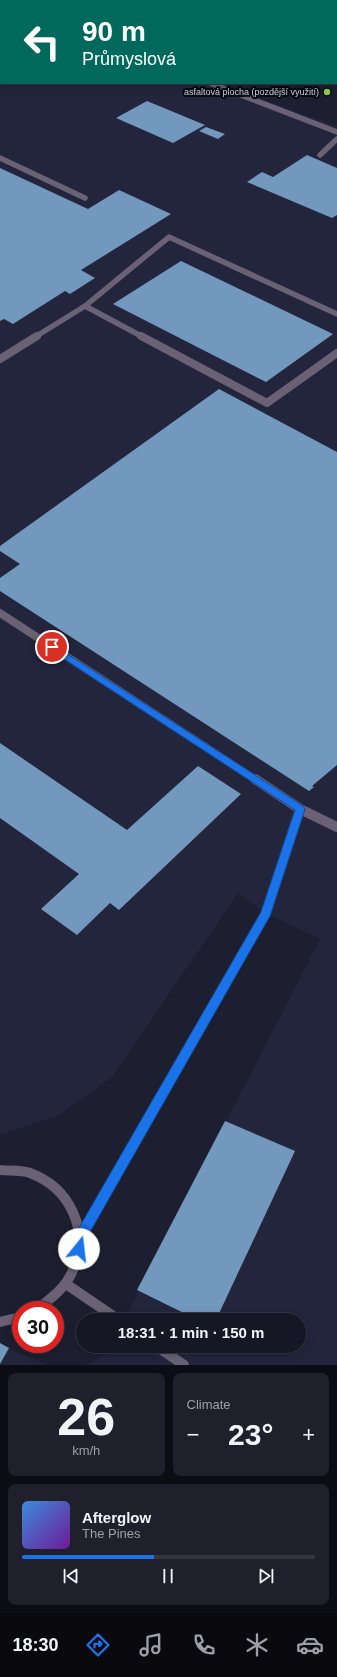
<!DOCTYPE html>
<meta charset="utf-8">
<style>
:root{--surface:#161724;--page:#1f202c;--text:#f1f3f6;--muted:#9e9fa6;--line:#353641;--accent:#1a73e8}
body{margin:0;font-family:Helvetica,sans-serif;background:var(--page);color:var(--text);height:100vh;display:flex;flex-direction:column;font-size:15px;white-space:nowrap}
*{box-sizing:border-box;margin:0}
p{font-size:13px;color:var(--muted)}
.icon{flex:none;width:22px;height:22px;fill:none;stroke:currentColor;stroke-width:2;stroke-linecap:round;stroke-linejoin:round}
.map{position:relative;height:1365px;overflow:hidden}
.drawer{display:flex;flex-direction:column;gap:8px;padding:8px;background:#0c0d14;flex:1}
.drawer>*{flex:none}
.guide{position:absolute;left:0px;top:0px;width:337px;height:84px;box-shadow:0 2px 10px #0003,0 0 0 1px var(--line);background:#00695c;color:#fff;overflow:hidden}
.speed{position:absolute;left:12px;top:1301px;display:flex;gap:8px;font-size:20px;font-weight:700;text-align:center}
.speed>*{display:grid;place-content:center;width:52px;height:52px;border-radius:50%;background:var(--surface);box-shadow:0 2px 10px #0003,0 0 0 1px var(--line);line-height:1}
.speed .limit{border:6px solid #d22;background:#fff;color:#111}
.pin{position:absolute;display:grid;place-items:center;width:34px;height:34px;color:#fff;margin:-17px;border:2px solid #fff;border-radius:50%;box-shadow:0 1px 4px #0007}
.me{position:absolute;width:44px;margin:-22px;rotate:16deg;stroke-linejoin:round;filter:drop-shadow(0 0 3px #0008)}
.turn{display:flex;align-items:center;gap:14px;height:84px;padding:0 16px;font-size:18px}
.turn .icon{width:52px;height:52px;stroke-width:2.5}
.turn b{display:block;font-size:28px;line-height:34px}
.big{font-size:30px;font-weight:700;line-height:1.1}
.drawer .card{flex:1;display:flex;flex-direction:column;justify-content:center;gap:6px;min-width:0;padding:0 14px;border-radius:8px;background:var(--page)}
.drawer .dial{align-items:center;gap:0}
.dial b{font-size:52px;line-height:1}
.song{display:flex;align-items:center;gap:12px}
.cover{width:48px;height:48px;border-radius:6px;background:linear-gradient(135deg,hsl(210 70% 55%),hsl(280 70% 35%))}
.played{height:4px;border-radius:2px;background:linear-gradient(90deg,var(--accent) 45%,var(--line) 45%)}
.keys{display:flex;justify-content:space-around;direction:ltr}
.heat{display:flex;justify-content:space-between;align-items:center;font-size:22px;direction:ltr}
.drawer .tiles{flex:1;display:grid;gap:8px;grid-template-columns:1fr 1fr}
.card:last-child{grid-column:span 2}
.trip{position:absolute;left:76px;top:1313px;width:230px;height:40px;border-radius:20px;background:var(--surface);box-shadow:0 2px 10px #0003,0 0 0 1px var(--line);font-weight:700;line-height:40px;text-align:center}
.tab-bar{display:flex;height:64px;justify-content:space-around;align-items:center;background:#09090e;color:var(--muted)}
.tab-bar .icon{width:28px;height:28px}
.tab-bar .active{color:var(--accent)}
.tab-bar b{font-size:18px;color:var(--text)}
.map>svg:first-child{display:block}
.built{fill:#23253d}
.building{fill:#7398be}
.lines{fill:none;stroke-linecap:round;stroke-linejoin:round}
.service-far2{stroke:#6b6174;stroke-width:5.5}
.service-far1{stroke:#6b6174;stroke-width:8}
.service{stroke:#6b6174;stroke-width:10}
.minor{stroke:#6b6174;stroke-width:10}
.primary{fill:#b6a2c9;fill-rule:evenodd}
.rail-casing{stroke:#9c9eac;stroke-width:3}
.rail{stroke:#080911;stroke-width:2;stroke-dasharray:6;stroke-linecap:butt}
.route{fill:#1a73e8;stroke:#114b97}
.poi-dot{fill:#8ace47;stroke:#080911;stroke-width:1.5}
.labels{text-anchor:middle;stroke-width:4;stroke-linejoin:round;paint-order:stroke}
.far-poi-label{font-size:9px;fill:#d1d3df;stroke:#080911;text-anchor:end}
</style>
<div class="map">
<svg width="337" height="1365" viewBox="0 0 337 1365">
<rect width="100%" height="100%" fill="#1d1f30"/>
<path class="built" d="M0,15L1,83H214L337,126V1365H88L107,1353L111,1346H299V1320H124L320,939L266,913L238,893L112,1077L59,1115L0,1135Z
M0,1344L6,1347L47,1365H0Z"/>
<path class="building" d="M147,101L205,125L173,143L116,118Z
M206,127L225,134L218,139L199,131Z
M307,155L337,168V215L332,218L247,182L262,172L273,177Z
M0,168L88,209L119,190L171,214L81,270L95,278L70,294L65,291L13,324L4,319L0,321Z
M181,261L333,334L266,382L113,304Z
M219,389L337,452V765L312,786L314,787L309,791L0,591V578L20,564L0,551V546Z
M0,743L127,830L198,766L241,794L119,910L110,903L77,935L41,909L79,874L0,818Z
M225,1121L295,1151L216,1320H198L137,1290Z
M0,1343L9,1348L0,1364Z"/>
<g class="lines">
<path class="service-far2" d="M210,83L337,132
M320,155L337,139
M0,158L85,198
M85,306L143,337
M35,337L85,306L169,237L337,314"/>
<path class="service-far1" d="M141,336L267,403L337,353
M0,359L37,336
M0,613L256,780"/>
<path class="service" d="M300,809L337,827
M80,1237L266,913L300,809L255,779
M66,1284L119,1320
M156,1346L184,1365"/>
<path class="minor" d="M0,1170C9,1171 22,1170 30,1173C70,1188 90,1230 73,1270C66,1288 50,1299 36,1310
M0,1322L21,1317"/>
<path class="primary" d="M297,0H307L308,1H298Z
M336,5H337V9H336Z"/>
<g class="rail-casing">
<path id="rail" d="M147,0L151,1"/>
</g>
<use href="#rail" class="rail"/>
</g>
<path class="route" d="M52,644L303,806L305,809L270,916L86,1239L83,1253L79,1255L74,1253L73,1249L76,1233L261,912L295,810L49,649L48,647L49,645Z"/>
<circle class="poi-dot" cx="327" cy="92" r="4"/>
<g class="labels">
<g class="far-poi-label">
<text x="319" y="95">asfaltová plocha (pozdější využití)</text>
</g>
</g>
</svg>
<div class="speed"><div class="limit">30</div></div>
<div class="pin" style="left:52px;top:647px;background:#d93025"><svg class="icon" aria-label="arrive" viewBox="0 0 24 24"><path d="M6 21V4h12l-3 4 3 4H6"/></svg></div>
<svg class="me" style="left:79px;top:1249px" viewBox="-20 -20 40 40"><circle r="19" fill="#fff"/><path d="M0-13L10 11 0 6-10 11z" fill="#1a73e8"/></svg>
<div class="trip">18:31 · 1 min · 150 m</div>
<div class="guide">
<div class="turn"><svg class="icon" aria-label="left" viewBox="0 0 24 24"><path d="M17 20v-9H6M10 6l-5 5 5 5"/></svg><div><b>90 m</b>Průmyslová</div></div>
</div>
</div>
<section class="drawer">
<div class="tiles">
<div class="card dial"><b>26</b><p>km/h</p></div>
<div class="card"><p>Climate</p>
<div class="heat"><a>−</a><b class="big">23°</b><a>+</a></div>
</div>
<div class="card">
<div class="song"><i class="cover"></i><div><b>Afterglow</b><p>The Pines</p></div></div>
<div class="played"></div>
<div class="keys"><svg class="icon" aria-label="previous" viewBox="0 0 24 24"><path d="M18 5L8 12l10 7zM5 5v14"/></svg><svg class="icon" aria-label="pause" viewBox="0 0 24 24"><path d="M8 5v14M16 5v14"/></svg><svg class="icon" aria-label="next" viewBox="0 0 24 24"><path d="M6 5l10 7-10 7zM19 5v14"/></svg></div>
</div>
</div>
</section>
<nav class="tab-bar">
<b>18:30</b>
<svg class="icon active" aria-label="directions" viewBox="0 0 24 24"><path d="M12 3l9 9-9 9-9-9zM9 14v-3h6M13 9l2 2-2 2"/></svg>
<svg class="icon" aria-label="music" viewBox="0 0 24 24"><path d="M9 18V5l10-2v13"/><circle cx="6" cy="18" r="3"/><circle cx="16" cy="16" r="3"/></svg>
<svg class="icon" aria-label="phone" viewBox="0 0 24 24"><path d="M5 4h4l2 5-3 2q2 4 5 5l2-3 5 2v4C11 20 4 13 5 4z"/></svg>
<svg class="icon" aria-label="climate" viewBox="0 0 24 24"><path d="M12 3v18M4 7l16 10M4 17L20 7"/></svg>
<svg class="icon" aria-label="car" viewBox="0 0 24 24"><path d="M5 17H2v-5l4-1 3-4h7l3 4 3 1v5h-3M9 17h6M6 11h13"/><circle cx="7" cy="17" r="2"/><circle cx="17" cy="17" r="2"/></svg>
</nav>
